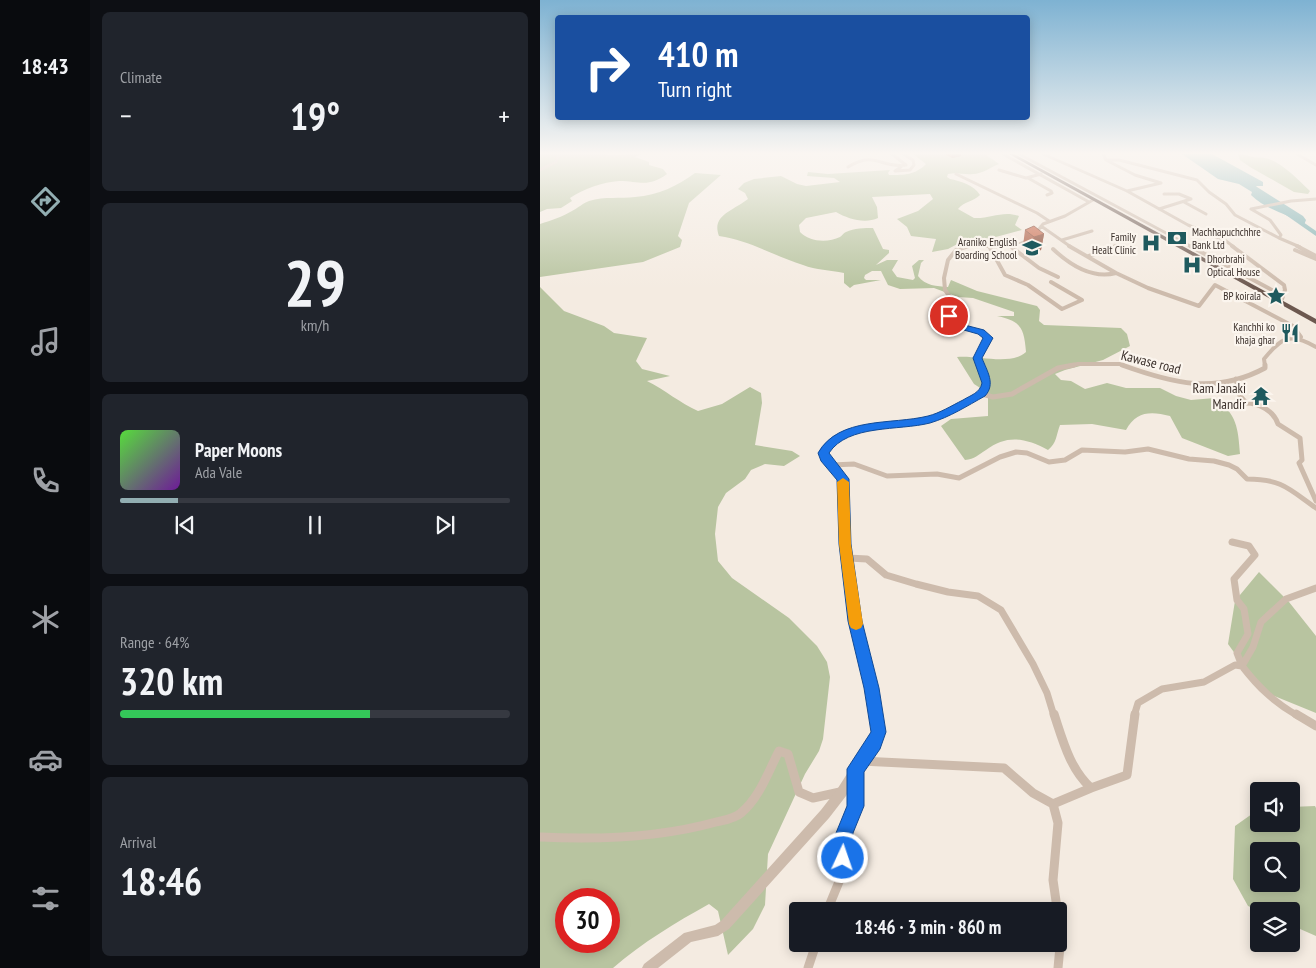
<!DOCTYPE html>
<meta charset="utf-8">
<style>
:root{--surface:#171b24;--page:#20242c;--text:#f1f3f6;--muted:#9ea1a6;--line:#363941;--accent:#92aeb2}
body{margin:0;font-family:"PT Sans Narrow",sans-serif;background:var(--page);color:var(--text);height:100vh;display:flex;flex-direction:column;font-size:19px;white-space:nowrap}
*{box-sizing:border-box;margin:0}
p{font-size:16px;color:var(--muted)}
.icon{flex:none;width:28px;height:28px;fill:none;stroke:currentColor;stroke-width:2;stroke-linecap:round;stroke-linejoin:round}
.map{position:relative;flex:1;overflow:hidden}
.details{display:flex;flex-direction:column;gap:12px;padding:12px;background:#0d0f14;width:450px}
.details>*{flex:none}
.banner{position:absolute;left:15px;top:15px;width:475px;height:105px;border-radius:5px;box-shadow:0 2px 12px #0003;background:#1a4fa0;color:#fff;overflow:hidden}
.fabs{position:absolute;left:710px;top:782px;display:grid;gap:10px}
.fabs a{display:grid;place-items:center;width:50px;height:50px;border-radius:5px;background:var(--surface);box-shadow:0 2px 12px #0003;font-size:25px}
.speed{position:absolute;left:15px;top:888px;display:flex;gap:10px;font-size:25px;font-weight:700;text-align:center}
.speed>*{display:grid;place-content:center;width:65px;height:65px;border-radius:50%;background:var(--surface);box-shadow:0 2px 12px #0003;line-height:1}
.speed .limit{border:8px solid #d22;background:#fff;color:#111}
.pin{position:absolute;display:grid;place-items:center;width:42px;height:42px;color:#fff;margin:-21px;border:2px solid #fff;border-radius:50%;box-shadow:0 1px 5px #0007}
.me{position:absolute;width:55px;margin:-28px;rotate:3deg;stroke-linejoin:round;filter:drop-shadow(0 0 4px #0008)}
.turn{display:flex;align-items:center;gap:18px;height:105px;padding:0 20px;font-size:22px}
.turn .icon{width:65px;height:65px;stroke-width:2.5}
.turn b{display:block;font-size:35px;line-height:42px}
.big{font-size:38px;font-weight:800;line-height:1.1}
.details .widget{flex:1;display:flex;flex-direction:column;justify-content:center;gap:8px;min-width:0;padding:0 18px;border-radius:8px;background:var(--page)}
.details .dial{align-items:center;gap:0}
.dial b{font-size:65px;line-height:1}
.song{display:flex;align-items:center;gap:15px}
.cover{width:60px;height:60px;border-radius:8px;background:linear-gradient(135deg,hsl(110 70% 55%),hsl(280 70% 35%))}
.played{height:5px;border-radius:2px;background:linear-gradient(90deg,var(--accent) 15%,var(--line) 15%)}
.keys{display:flex;justify-content:space-around;direction:ltr}
.heat{display:flex;justify-content:space-between;align-items:center;font-size:28px;direction:ltr}
.charge{height:8px;border-radius:4px;background:linear-gradient(90deg,#34c759 64%,var(--line) 0)}
.trip{position:absolute;left:249px;top:902px;width:278px;height:50px;border-radius:5px;background:var(--surface);box-shadow:0 2px 12px #0003;font-weight:800;line-height:50px;text-align:center}
main{display:flex;flex:1;min-height:0}
.dock{display:flex;flex-direction:column;width:90px;justify-content:space-around;align-items:center;background:#090b0e;color:var(--muted)}
.dock .icon{width:35px;height:35px}
.dock .active{color:var(--accent)}
.dock b{font-size:22px;color:var(--text)}
.map>svg:first-child{display:block}
.green{fill:#b8c4a0;fill-rule:evenodd}
.water{fill:#7fb0b2}
.lines{fill:none;stroke-linecap:round;stroke-linejoin:round}
.river{fill:#7fb0b2;fill-rule:evenodd}
.minor-far4{stroke:#cdbbac;stroke-width:3}
.minor-far3{stroke:#cdbbac;stroke-width:4}
.minor-far2{stroke:#cdbbac;stroke-width:5}
.minor-far1{stroke:#cdbbac;stroke-width:7}
.minor{stroke:#cdbbac;stroke-width:9}
.tertiary{fill:#cdbbac;fill-rule:evenodd}
.trunk{fill:#6c584f;fill-rule:evenodd}
.wall{fill:#ac5a40}
.shaded-wall{fill:#8c4a34}
.building{fill:#c8694b;stroke:#8c4a34}
.route{fill:#1a73e8;stroke:#114b97}
.slow{fill:#f59e0b}
.labels{text-anchor:middle;stroke-width:4.5;stroke-linejoin:round;paint-order:stroke}
.far-poi-label{font-size:11px;fill:#3b302b;stroke:#fbf5ee;text-anchor:end}
.street-label{font-size:14px;fill:#3b302b;stroke:#fbf5ee}
.poi-label{font-size:14px;fill:#3b302b;stroke:#fbf5ee;text-anchor:end}
</style>
<main>
<nav class="dock">
<b>18:43</b>
<svg class="icon active" aria-label="directions" viewBox="0 0 24 24"><path d="M12 3l9 9-9 9-9-9zM9 14v-3h6M13 9l2 2-2 2"/></svg>
<svg class="icon" aria-label="music" viewBox="0 0 24 24"><path d="M9 18V5l10-2v13"/><circle cx="6" cy="18" r="3"/><circle cx="16" cy="16" r="3"/></svg>
<svg class="icon" aria-label="phone" viewBox="0 0 24 24"><path d="M5 4h4l2 5-3 2q2 4 5 5l2-3 5 2v4C11 20 4 13 5 4z"/></svg>
<svg class="icon" aria-label="climate" viewBox="0 0 24 24"><path d="M12 3v18M4 7l16 10M4 17L20 7"/></svg>
<svg class="icon" aria-label="car" viewBox="0 0 24 24"><path d="M5 17H2v-5l4-1 3-4h7l3 4 3 1v5h-3M9 17h6M6 11h13"/><circle cx="7" cy="17" r="2"/><circle cx="17" cy="17" r="2"/></svg>
<svg class="icon" aria-label="filters" viewBox="0 0 24 24"><path d="M4 7h16M4 17h16"/><circle cx="9" cy="7" r="2"/><circle cx="15" cy="17" r="2"/></svg>
</nav>
<section class="details">
<div class="widget"><p>Climate</p>
<div class="heat"><a>−</a><b class="big">19°</b><a>+</a></div>
</div>
<div class="widget dial"><b>29</b><p>km/h</p></div>
<div class="widget">
<div class="song"><i class="cover"></i><div><b>Paper Moons</b><p>Ada Vale</p></div></div>
<div class="played"></div>
<div class="keys"><svg class="icon" aria-label="previous" viewBox="0 0 24 24"><path d="M18 5L8 12l10 7zM5 5v14"/></svg><svg class="icon" aria-label="pause" viewBox="0 0 24 24"><path d="M8 5v14M16 5v14"/></svg><svg class="icon" aria-label="next" viewBox="0 0 24 24"><path d="M6 5l10 7-10 7zM19 5v14"/></svg></div>
</div>
<div class="widget"><p>Range · 64%</p><b class="big">320 km</b><div class="charge"></div></div>
<div class="widget"><p>Arrival</p><b class="big">18:46</b></div>
</section>
<div class="map">
<svg width="776" height="968" viewBox="0 0 776 968">
<rect width="100%" height="100%" fill="#f4ebe1"/>
<path class="green" d="M0,154H61C69,157 90,154 101,154L95,157L109,162V165L123,169L127,174C108,188 100,181 79,181C63,182 43,189 30,198L32,201L21,208L7,209L0,212Z
M373,154H445L459,164C451,167 442,174 433,174C424,175 417,172 408,174L407,177L410,179C420,181 434,185 440,195C433,202 424,201 418,209L434,218C450,219 463,210 479,216L475,225L482,230L452,238L425,240L408,249L392,252L396,239L371,236L367,227L357,219L378,211L393,199L390,194L332,197L337,207L338,218C325,224 308,219 296,212L266,218L259,225L260,232C269,242 288,243 300,237C303,235 303,233 306,232C314,228 325,228 333,228L343,249L349,250V253L336,265L347,260H358L352,270L357,277L373,280L375,278L372,266L379,260H384L381,263L378,276C385,286 397,286 408,287L411,280L437,291L497,306L500,310L499,321L504,325L581,328L587,334L590,346L563,360L525,370L515,374L521,380L531,381L545,389L567,383L586,388H620L636,396L651,400L675,398C697,415 698,427 700,454L688,456L642,438L630,416C611,411 596,411 586,430L552,424L520,425C516,435 517,443 508,450C486,438 467,434 446,450C438,455 435,459 425,460L401,426L411,419L448,416V393L434,384L417,357C437,355 471,366 486,352C484,328 481,321 457,316H474V312L433,298L418,297L394,288L360,289L348,285L341,271H332L325,275L324,278L326,280H341L314,285L310,288L304,283V273C290,270 276,270 263,265C234,256 209,240 179,236C171,215 193,211 208,199L205,193L198,189L204,183L214,179L241,176L257,184L266,186L300,182L294,178L267,176L268,172L288,174L350,170L348,173L349,175C365,175 375,175 386,164Z
M698,154C704,154 707,156 713,157C717,158 721,157 725,158C742,162 757,179 770,191L768,194L754,192L710,167L700,160Z
M155,173L181,175L149,203L138,236L142,240L140,247L103,262L0,277V224C12,220 22,217 32,211C38,208 43,203 49,201C65,196 80,199 95,197C119,195 137,186 155,173Z
M0,287L24,311L64,326L74,333L107,338L96,361L102,369L130,376L107,381C125,390 140,403 158,411L182,404L210,387L221,393L222,403L215,445L252,451L260,456L244,466L225,464L211,470L205,479L186,493L178,507L175,534L178,561L192,578L249,618L277,646L287,662L290,677L283,739L279,751L265,774L228,854L225,905L213,929L188,955L178,911L169,904C135,923 103,942 73,968H0ZM26,899H69V941H26Z
M719,572L749,602L776,636V713L722,691L688,644L695,601Z
M775,806L776,808V936L751,925V911H720L708,906L693,879L695,826L719,809V824H751V807ZM719,851H751V884H719Z"/>
<path class="water" d="M642,154H672L723,182V186H716L717,187L763,216L766,220L764,225C747,213 726,210 711,195L712,192L699,184L678,179Z"/>
<g class="lines">
<path class="river" d="M743,211H747L776,231V236L743,213Z"/>
<path class="minor-far4" d="M463,154L549,202
M479,154L652,247
M503,154L587,191L648,225L686,241L694,247
M563,154L566,160H579L657,180L669,192L686,204L695,215L739,238L741,235L730,220L711,209L751,201L776,199
M757,154L776,165
M566,160L595,175L621,183L587,191
M308,167C336,150 341,169 366,165L352,154
M361,167L355,171L370,170L374,165L373,160L363,154
M0,170L16,162L19,154
M459,170L486,178L501,174
M416,174L497,213L509,221
M488,178L511,191L512,193L507,195
M644,202L666,214
M619,209L651,199L639,194H624
M501,226L531,247
M739,238L760,247
M522,240L552,231
M425,247L431,245L454,247L479,244L492,238L503,224L525,216L553,200
M573,247L576,246"/>
<path class="minor-far3" d="M429,246L416,250L408,260L404,278L405,290L417,307L409,316L408,322L441,332L448,338L437,358L441,366
M440,246H464
M449,246L465,275L488,285L522,309L542,300L511,282
M470,246L499,268L518,277
M529,246L576,273L608,288L659,306L675,285L753,326L761,337
M650,246L743,296
M692,246L744,285L745,290L742,299
M757,246L776,256
M513,249C530,265 553,279 576,273
M755,250L776,259
M549,256L576,246
M528,366L538,364H580L585,366
M725,366L724,359C742,337 750,332 776,347"/>
<path class="minor-far2" d="M582,365C632,383 675,395 725,368V365
M696,379L700,396L706,403C719,403 734,411 738,424L760,438L762,460L759,463L776,501
M442,394L453,397L472,394L518,368L534,365
M292,465L314,464L347,476L397,474L419,478L460,457L476,452L487,453L509,462L525,460L542,450L585,452L608,449L649,459L674,461L689,465L697,469L707,479C742,479 749,489 776,508
M304,519L303,479L283,453L290,443L302,435L331,427L390,419L442,394L446,381L440,365"/>
<path class="minor-far1" d="M304,518C305,552 308,588 315,621C321,653 331,684 336,716
M692,542L709,546L715,555L694,579L697,600L704,609L708,634L697,653L702,666L713,647L721,622L746,599L776,588
M308,558L327,559L346,575L376,584L408,592L438,596L461,610L493,664L507,693L514,716
M594,716L598,703L622,689L664,682L695,665L702,666C719,688 734,702 758,716"/>
<path class="minor" d="M514,714C523,741 530,769 551,788L587,775L595,714
M756,714L776,726
M321,761L464,768L493,793L513,804L551,788
M513,804L518,823L513,880L521,936L518,968
M0,837C59,840 119,838 176,822C184,820 194,819 201,813C220,797 228,772 239,751L248,754L259,792L273,798L300,792
M287,911L303,872L304,833L316,806L315,769L334,744L339,732L336,714
M268,968L276,944"/>
<path class="tertiary" d="M315,764L318,766L320,769L306,796L289,818L189,929L178,936L151,942L118,968H102L104,964L144,933L175,925L181,921L281,810L298,788L312,766Z"/>
<path class="trunk" d="M469,154H474L776,319V324Z"/>
</g>
<path class="wall" d="M406,154H421V156L412,158L406,155Z
M485,230L504,234L501,250L491,253L483,246Z"/>
<path class="shaded-wall" d="M412,154H421V156L412,158Z
M504,234L501,250L491,253L494,237Z"/>
<path class="building" d="M494,226L504,234L494,237L485,230Z"/>
<linearGradient id="sky" x2="0" y2="1"><stop stop-color="#7eb2d2"/><stop offset="0.53" stop-color="#faf6f2"/><stop offset="1" stop-color="#faf6f2" stop-opacity="0"/></linearGradient>
<rect width="776" height="289" fill="url(#sky)"/>
<path class="route" d="M406,314H412L413,322L444,330L453,338L442,358C447,371 456,384 445,396C427,406 410,417 390,423C359,431 308,424 289,453L309,479L311,544L322,621L339,688L346,732L340,749L324,772V806L313,833L312,858L310,864L303,867L297,864L294,858L296,833L307,806V769L331,732L324,688L308,621L299,544L297,480L281,461L278,453C299,416 352,425 388,416C400,413 411,406 423,400C431,395 440,393 442,383L433,358L443,338L438,334L406,325L403,320Z"/>
<path class="slow" d="M303,478L309,482L311,544L323,624L321,628L316,630L311,628L309,624L299,544L297,482Z"/>
<defs>
<g id="bank-bare" transform="scale(1.5)"><path d="M-6-4H6V4H-6ZM0-2.3a2.3 2.3 0 1 0 0 4.6a2.3 2.3 0 1 0 0-4.6Z" fill="#1f5a5e" stroke="#fbf5ee" stroke-width="2.5" paint-order="stroke"/></g>
<g id="hospital-bare" transform="scale(1.5)"><path d="M-5-5h3v3.5h4V-5h3V5h-3V1.5h-4V5h-3Z" fill="#1f5a5e" stroke="#fbf5ee" stroke-width="2.5" paint-order="stroke"/></g>
<g id="school-bare" transform="scale(1.5)"><path d="M0-5L7-2L0 1L-7-2ZM-4 1L0 2.5L4 1V4Q0 6-4 4Z" fill="#1f5a5e" stroke="#fbf5ee" stroke-width="2.5" paint-order="stroke"/></g>
<g id="sight-bare" transform="scale(1.5)"><path d="M0-6L1.8-2.2L6-1.7L2.9 1.2L3.7 5.4L0 3.3L-3.7 5.4L-2.9 1.2L-6-1.7L-1.8-2.2Z" fill="#1f5a5e" stroke="#fbf5ee" stroke-width="2.5" paint-order="stroke"/></g>
<g id="restaurant-bare" transform="scale(1.5)"><path d="M-5-6h1v4h1v-4h1v4h1v-4h1v5L-1.5 .5V6h-2V.5L-5-1ZM5-6V6H3V1.5H1.5Q1.5-4 5-6Z" fill="#1f5a5e" stroke="#fbf5ee" stroke-width="2.5" paint-order="stroke"/></g>
<g id="temple-bare" transform="scale(1.5)"><path d="M0-6L5-2H3V0L6.5 2.5H4V6H1.5V3h-3V6H-4V2.5H-6.5L-3 0V-2H-5Z" fill="#1f5a5e" stroke="#fbf5ee" stroke-width="2.5" paint-order="stroke"/></g>
</defs>
<g fill-rule="evenodd">
<use href="#bank-bare" x="637" y="238"/>
<use href="#hospital-bare" x="611" y="243"/>
<use href="#school-bare" x="492" y="248"/>
<use href="#hospital-bare" x="652" y="265"/>
<use href="#sight-bare" x="736" y="296"/>
<use href="#restaurant-bare" x="750" y="333"/>
<use href="#temple-bare" x="721" y="396"/>
</g>
<g class="labels">
<g class="far-poi-label">
<text x="652" y="236" text-anchor="start">Machhapuchchhre<tspan x="652" dy="13">Bank Ltd</tspan></text>
<text x="596" y="241">Family<tspan x="596" dy="13">Healt Clinic</tspan></text>
<text x="477" y="246">Araniko English<tspan x="477" dy="13">Boarding School</tspan></text>
<text x="667" y="263" text-anchor="start">Dhorbrahi<tspan x="667" dy="13">Optical House</tspan></text>
<text x="721" y="300">BP koirala</text>
<text x="735" y="331">Kanchhi ko<tspan x="735" dy="13">khaja ghar</tspan></text>
</g>
<g class="street-label">
<text transform="translate(611 362) rotate(14)" y="5">Kawase road</text>
</g>
<g class="poi-label">
<text x="706" y="393">Ram Janaki<tspan x="706" dy="16">Mandir</tspan></text>
</g>
</g>
</svg>
<div class="fabs">
<a><svg class="icon" aria-label="sound" viewBox="0 0 24 24"><path d="M4 9h4l5-4v14l-5-4H4zM17 9q2 3 0 6"/></svg></a>
<a><svg class="icon" aria-label="search" viewBox="0 0 24 24"><circle cx="10" cy="10" r="6"/><path d="M15 15l6 6"/></svg></a>
<a><svg class="icon" aria-label="layers" viewBox="0 0 24 24"><path d="M12 4l9 5-9 5-9-5zM3 14l9 5 9-5"/></svg></a>
</div>
<div class="speed"><div class="limit">30</div></div>
<div class="pin" style="left:409px;top:316px;background:#d93025"><svg class="icon" aria-label="arrive" viewBox="0 0 24 24"><path d="M6 21V4h12l-3 4 3 4H6"/></svg></div>
<svg class="me" style="left:303px;top:858px" viewBox="-20 -20 40 40"><circle r="17" fill="#1a73e8" stroke="#fff" stroke-width="3"/><path d="M0-11L8 9 0 5-8 9z" fill="#fff"/></svg>
<div class="trip">18:46 · 3 min · 860 m</div>
<div class="banner">
<div class="turn"><svg class="icon" aria-label="right" viewBox="0 0 24 24"><path d="M7 20v-9h11M14 6l5 5-5 5"/></svg><div><b>410 m</b>Turn right</div></div>
</div>
</div>
</main>
